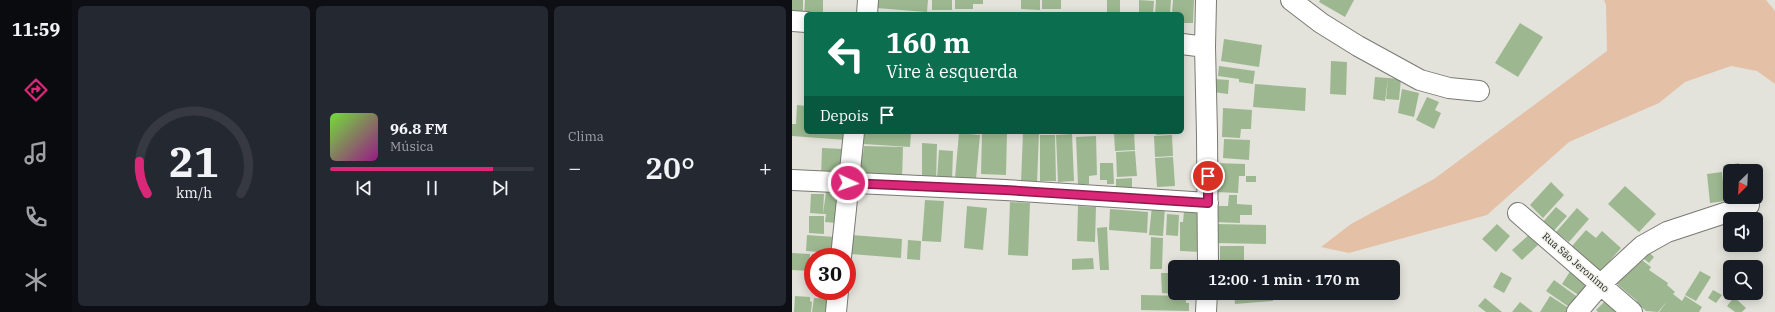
<!DOCTYPE html>
<html lang="pt">
<meta charset="utf-8">
<style>
:root{--surface:#171b24;--page:#242831;--text:#f1f3f6;--muted:#9ea1a6;--line:#363941;--accent:#db2777}
body{margin:0;font-family:"IBM Plex Serif",serif;background:var(--page);color:var(--text);height:100vh;display:flex;flex-direction:column;font-size:15px;white-space:nowrap}
*{box-sizing:border-box;margin:0}
p{font-size:13px;color:var(--muted)}
.icon{flex:none;width:22px;height:22px;fill:none;stroke:currentColor;stroke-width:2;stroke-linecap:round;stroke-linejoin:round}
.map{position:relative;flex:1;overflow:hidden}
.drawer{display:flex;flex-direction:column;gap:6px;padding:6px;background:#0d0f14;width:720px}
.drawer>*{flex:none}
.hud{position:absolute;left:12px;top:12px;width:380px;height:122px;border-radius:6px;box-shadow:0 2px 10px #0003;background:#0b6e4f;color:#fff;overflow:hidden}
.needle{width:26px;rotate:204deg}
.fabs{position:absolute;left:931px;top:164px;display:grid;gap:8px}
.fabs a{display:grid;place-items:center;width:40px;height:40px;border-radius:6px;background:var(--surface);box-shadow:0 2px 10px #0003;font-size:20px}
.speed{position:absolute;left:12px;top:248px;display:flex;gap:8px;font-size:20px;font-weight:700;text-align:center}
.speed>*{display:grid;place-content:center;width:52px;height:52px;border-radius:50%;background:var(--surface);box-shadow:0 2px 10px #0003;line-height:1}
.speed .limit{border:6px solid #d22;background:#fff;color:#111}
.pin{position:absolute;display:grid;place-items:center;width:34px;height:34px;color:#fff;margin:-17px;border:2px solid #fff;border-radius:50%;box-shadow:0 1px 4px #0007}
.me{position:absolute;width:44px;margin:-22px;rotate:93deg;stroke-linejoin:round;filter:drop-shadow(0 0 3px #0008)}
.turn{display:flex;align-items:center;gap:14px;height:84px;padding:0 16px;font-size:18px}
.turn .icon{width:52px;height:52px;stroke-width:2.5}
.turn b{display:block;font-size:28px;line-height:34px}
.then{display:flex;align-items:center;height:38px;padding:0 16px;background:#0003;gap:8px;font-size:15px}
.big{font-size:30px;font-weight:600;line-height:1.1}
.drawer .card{flex:1;display:flex;flex-direction:column;justify-content:center;gap:6px;min-width:0;padding:0 14px;border-radius:6px;background:var(--page)}
.drawer .dial{align-items:center;gap:0}
.dial svg{height:104px;overflow:visible;fill:none;stroke:var(--line);stroke-width:7;stroke-linecap:round;text-anchor:middle}
.dial text{fill:var(--text);stroke:none}
.song{display:flex;align-items:center;gap:12px}
.cover{width:48px;height:48px;border-radius:6px;background:linear-gradient(135deg,hsl(100 70% 55%),hsl(310 70% 35%))}
.played{height:4px;border-radius:2px;background:linear-gradient(90deg,var(--accent) 80%,var(--line) 80%)}
.keys{display:flex;justify-content:space-around;direction:ltr}
.heat{display:flex;justify-content:space-between;align-items:center;font-size:22px;direction:ltr}
.drawer .tiles{flex:1;display:grid;gap:6px;grid-template-columns:repeat(3,1fr)}
.trip{position:absolute;left:376px;top:260px;width:232px;height:40px;border-radius:6px;background:var(--surface);box-shadow:0 2px 10px #0003;font-weight:600;line-height:40px;text-align:center}
main{display:flex;flex:1;min-height:0}
.dock{display:flex;flex-direction:column;width:72px;justify-content:space-around;align-items:center;background:#090b0e;color:var(--muted)}
.dock .icon{width:28px;height:28px}
.dock .current{color:var(--accent)}
.dock b{font-size:18px;color:var(--text)}
.map>svg:first-child{display:block}
.green{fill:#e4c0a6}
.building{fill:#9db890}
.lines{fill:none;stroke-linecap:round;stroke-linejoin:round}
.minor-casing{stroke:#797a73;stroke-width:22}
.minor{stroke:#fff;stroke-width:20}
.route-casing{stroke:#8e194d;stroke-width:10}
.route{stroke:#db2777;stroke-width:7}
.labels{text-anchor:middle;stroke-width:3;stroke-linejoin:round;paint-order:stroke}
.street-label{font-size:10px;fill:#151613;stroke:#f0f0e9}
</style>
<main>
<nav class="dock">
<b>11:59</b>
<svg class="icon current" aria-label="directions" viewBox="0 0 24 24"><path d="M12 3l9 9-9 9-9-9zM9 14v-3h6M13 9l2 2-2 2"/></svg>
<svg class="icon" aria-label="music" viewBox="0 0 24 24"><path d="M9 18V5l10-2v13"/><circle cx="6" cy="18" r="3"/><circle cx="16" cy="16" r="3"/></svg>
<svg class="icon" aria-label="phone" viewBox="0 0 24 24"><path d="M5 4h4l2 5-3 2q2 4 5 5l2-3 5 2v4C11 20 4 13 5 4z"/></svg>
<svg class="icon" aria-label="climate" viewBox="0 0 24 24"><path d="M12 3v18M4 7l16 10M4 17L20 7"/></svg>
</nav>
<section class="drawer">
<div class="tiles">
<div class="card dial"><svg viewBox="0 0 100 80">
<path d="M14 69A42 42 0 1 1 86 69"/>
<path d="M14 69A42 42 0 0 1 8 44" stroke="#db2777"/>
<text x="50" y="56" font-size="32" font-weight="700">21</text>
<text x="50" y="72" font-size="11">km/h</text>
</svg></div>
<div class="card">
<div class="song"><i class="cover"></i><div><b>96.8 FM</b><p>Música</p></div></div>
<div class="played"></div>
<div class="keys"><svg class="icon" aria-label="previous" viewBox="0 0 24 24"><path d="M18 5L8 12l10 7zM5 5v14"/></svg><svg class="icon" aria-label="pause" viewBox="0 0 24 24"><path d="M8 5v14M16 5v14"/></svg><svg class="icon" aria-label="next" viewBox="0 0 24 24"><path d="M6 5l10 7-10 7zM19 5v14"/></svg></div>
</div>
<div class="card"><p>Clima</p>
<div class="heat"><a>−</a><b class="big">20°</b><a>+</a></div>
</div>
</div>
</section>
<div class="map">
<svg width="983" height="312" viewBox="0 0 983 312">
<rect width="100%" height="100%" fill="#e3e3dc"/>
<path class="green" d="M812,0H974L983,11V84L965,71L939,66L893,82L867,103L777,142L695,215L557,253L529,247L559,224L642,179L815,51L814,5Z"/>
<path class="building" d="M0,0H11V18H0Z
M13,0H31V14H14L12,17Z
M84,0H136L135,12L84,8Z
M140,0H160V10H140Z
M163,0H191V4H181V9H163Z
M229,0H248V10L229,9Z
M250,0H269V9H250Z
M315,0H328V14H315Z
M347,0L362,1L361,14H347Z
M364,0H379L378,14H363Z
M381,0H402L401,23H390V14H380Z
M528,0H562L553,17L527,2Z
M728,23L751,37L726,77L703,63Z
M432,39L470,45L467,67L429,61Z
M539,61L555,62L554,95L538,94Z
M427,66L463,71L461,84L447,82V79L426,76Z
M583,77L596,78L593,101L581,99Z
M596,78L609,79L607,100L594,99Z
M422,79L437,80L436,94L421,92Z
M463,84L514,88L513,111L461,107Z
M610,89L627,93L622,117L606,113Z
M635,97L647,102L643,110L649,113L642,129L624,120Z
M5,105L14,106V132H54V140L0,136V124H4Z
M431,108L460,110L459,129H449L448,138L430,137Z
M72,132H119L118,147L71,144Z
M190,132H215L214,175L189,174Z
M231,132H247L245,183H229Z
M322,132H342L343,150L323,151Z
M363,132H381L382,134L364,135Z
M167,133L188,135L184,179L163,178Z
M280,134L282,181L266,182L264,135Z
M248,135H263L264,181H248Z
M380,135L381,156L363,157L362,136Z
M304,136L305,175L297,176V184L286,185L284,137Z
M432,139L458,140L457,160L431,158Z
M130,143L145,144L144,182L130,181Z
M72,146L111,147L110,179L67,178L68,154H71Z
M30,148L51,149L50,178L29,177Z
M147,150L161,151L160,180L145,179Z
M343,151L345,176L325,177L324,152Z
M381,157L383,186L365,187L363,158Z
M308,163H321L322,184H315V180H308Z
M424,163L453,164V176H447L446,193L423,192Z
M947,163L949,171H938V184L936,185L931,166Z
M930,172L933,201L918,203L915,174Z
M454,176H464V182H454Z
M340,178V189L324,190V179Z
M759,182L772,195L751,218L738,205Z
M833,186L864,214L847,232L816,204Z
M34,192L47,194L44,223L33,222L34,214H31Z
M19,194H32L31,214L18,213Z
M437,195H445V204L460,205V215H448V223L422,222V206H436Z
M133,200L152,201L149,242L130,241Z
M218,202L238,203L236,256L216,255Z
M175,206L195,208L191,250L172,248Z
M286,206L304,207L303,242L285,241Z
M360,206L373,207L371,236L357,235Z
M764,207L775,216L759,234L749,224Z
M785,208L797,219L777,242L764,232Z
M318,209L356,212L355,233L317,230Z
M392,211L410,212L409,252L388,251V222H391Z
M375,214L387,215L386,236L374,235Z
M17,216H32V234L17,233Z
M424,224L474,225V244L424,243Z
M705,224L718,236L704,252L690,239Z
M315,227L317,270H308L305,228Z
M794,230L804,238L810,231L829,248L809,271L780,246Z
M738,234L747,244L730,260L720,250Z
M15,235L43,237L42,253L14,251Z
M60,235L110,239L109,258L59,254Z
M359,237L371,238L370,269H358Z
M116,240L129,241L128,260L115,259Z
M428,246H452V262H428Z
M852,248L862,257L857,263L847,255Z
M0,253L18,254L17,271L0,270Z
M20,254H41V257H20Z
M846,257L859,267L857,270L876,283L875,285L883,292L881,294L890,301L893,296L910,307L907,312H867L876,300L866,312L854,311L844,302L845,301L824,283Z
M301,258L302,269L280,270V259Z
M779,270L797,283L788,296L770,284Z
M908,271L919,277L904,301L893,295Z
M709,272L720,278L712,293L701,287Z
M369,273H383V294L370,293Z
M762,280L787,298L780,309L754,291Z
M921,290L930,295L924,303L916,298Z
M442,293H480L481,301L443,304Z
M349,295L394,296V303H397V311L349,310Z
M3,296L18,297V301L20,302L19,312H2Z
M758,296L778,309L776,312H748Z
M942,297L954,308L950,312H943L935,306Z
M22,298L39,299L38,312H20Z
M693,298L710,312H694L686,306Z
M816,298L831,312H806L804,310Z
M728,302L741,312H720Z"/>
<g class="lines">
<g class="minor-casing">
<path id="minor" d="M414,0L413,47L415,135L416,267
M499,0L529,23L566,46L628,80L657,88L687,91
M75,14L76,0
M0,21L14,22
M390,44L413,47
M0,180L213,190L416,203
M726,213L840,312
M49,257L62,132
M44,312L46,291
M414,312L415,293
M785,312L809,284L850,246L875,232L957,205"/>
</g>
<use href="#minor" class="minor"/>
</g>
<g class="lines">
<g class="route-casing">
<path id="route" d="M56,183L213,190L416,203V176"/>
</g>
<use href="#route" class="route"/>
</g>
<g class="labels">
<g class="street-label">
<text transform="translate(784 262) rotate(41)" y="4">Rua São Jeronimo</text>
</g>
</g>
</svg>
<div class="fabs">
<a><svg class="needle" viewBox="-14 -14 28 28"><path d="M0-13l5 13h-10z" fill="#e53935"/><path d="M0 13l5-13h-10z" fill="#9ea1a6"/></svg></a>
<a><svg class="icon" aria-label="sound" viewBox="0 0 24 24"><path d="M4 9h4l5-4v14l-5-4H4zM17 9q2 3 0 6"/></svg></a>
<a><svg class="icon" aria-label="search" viewBox="0 0 24 24"><circle cx="10" cy="10" r="6"/><path d="M15 15l6 6"/></svg></a>
</div>
<div class="speed"><div class="limit">30</div></div>
<div class="pin" style="left:416px;top:176px;background:#d93025"><svg class="icon" aria-label="arrive" viewBox="0 0 24 24"><path d="M6 21V4h12l-3 4 3 4H6"/></svg></div>
<svg class="me" style="left:56px;top:183px" viewBox="-20 -20 40 40"><circle r="17" fill="#db2777" stroke="#fff" stroke-width="3"/><path d="M0-11L8 9 0 5-8 9z" fill="#fff"/></svg>
<div class="trip">12:00 · 1 min · 170 m</div>
<div class="hud">
<div class="turn"><svg class="icon" aria-label="left" viewBox="0 0 24 24"><path d="M17 20v-9H6M10 6l-5 5 5 5"/></svg><div><b>160 m</b>Vire à esquerda</div></div>
<div class="then">Depois<svg class="icon" aria-label="arrive" viewBox="0 0 24 24"><path d="M6 21V4h12l-3 4 3 4H6"/></svg></div>
</div>
</div>
</main>
